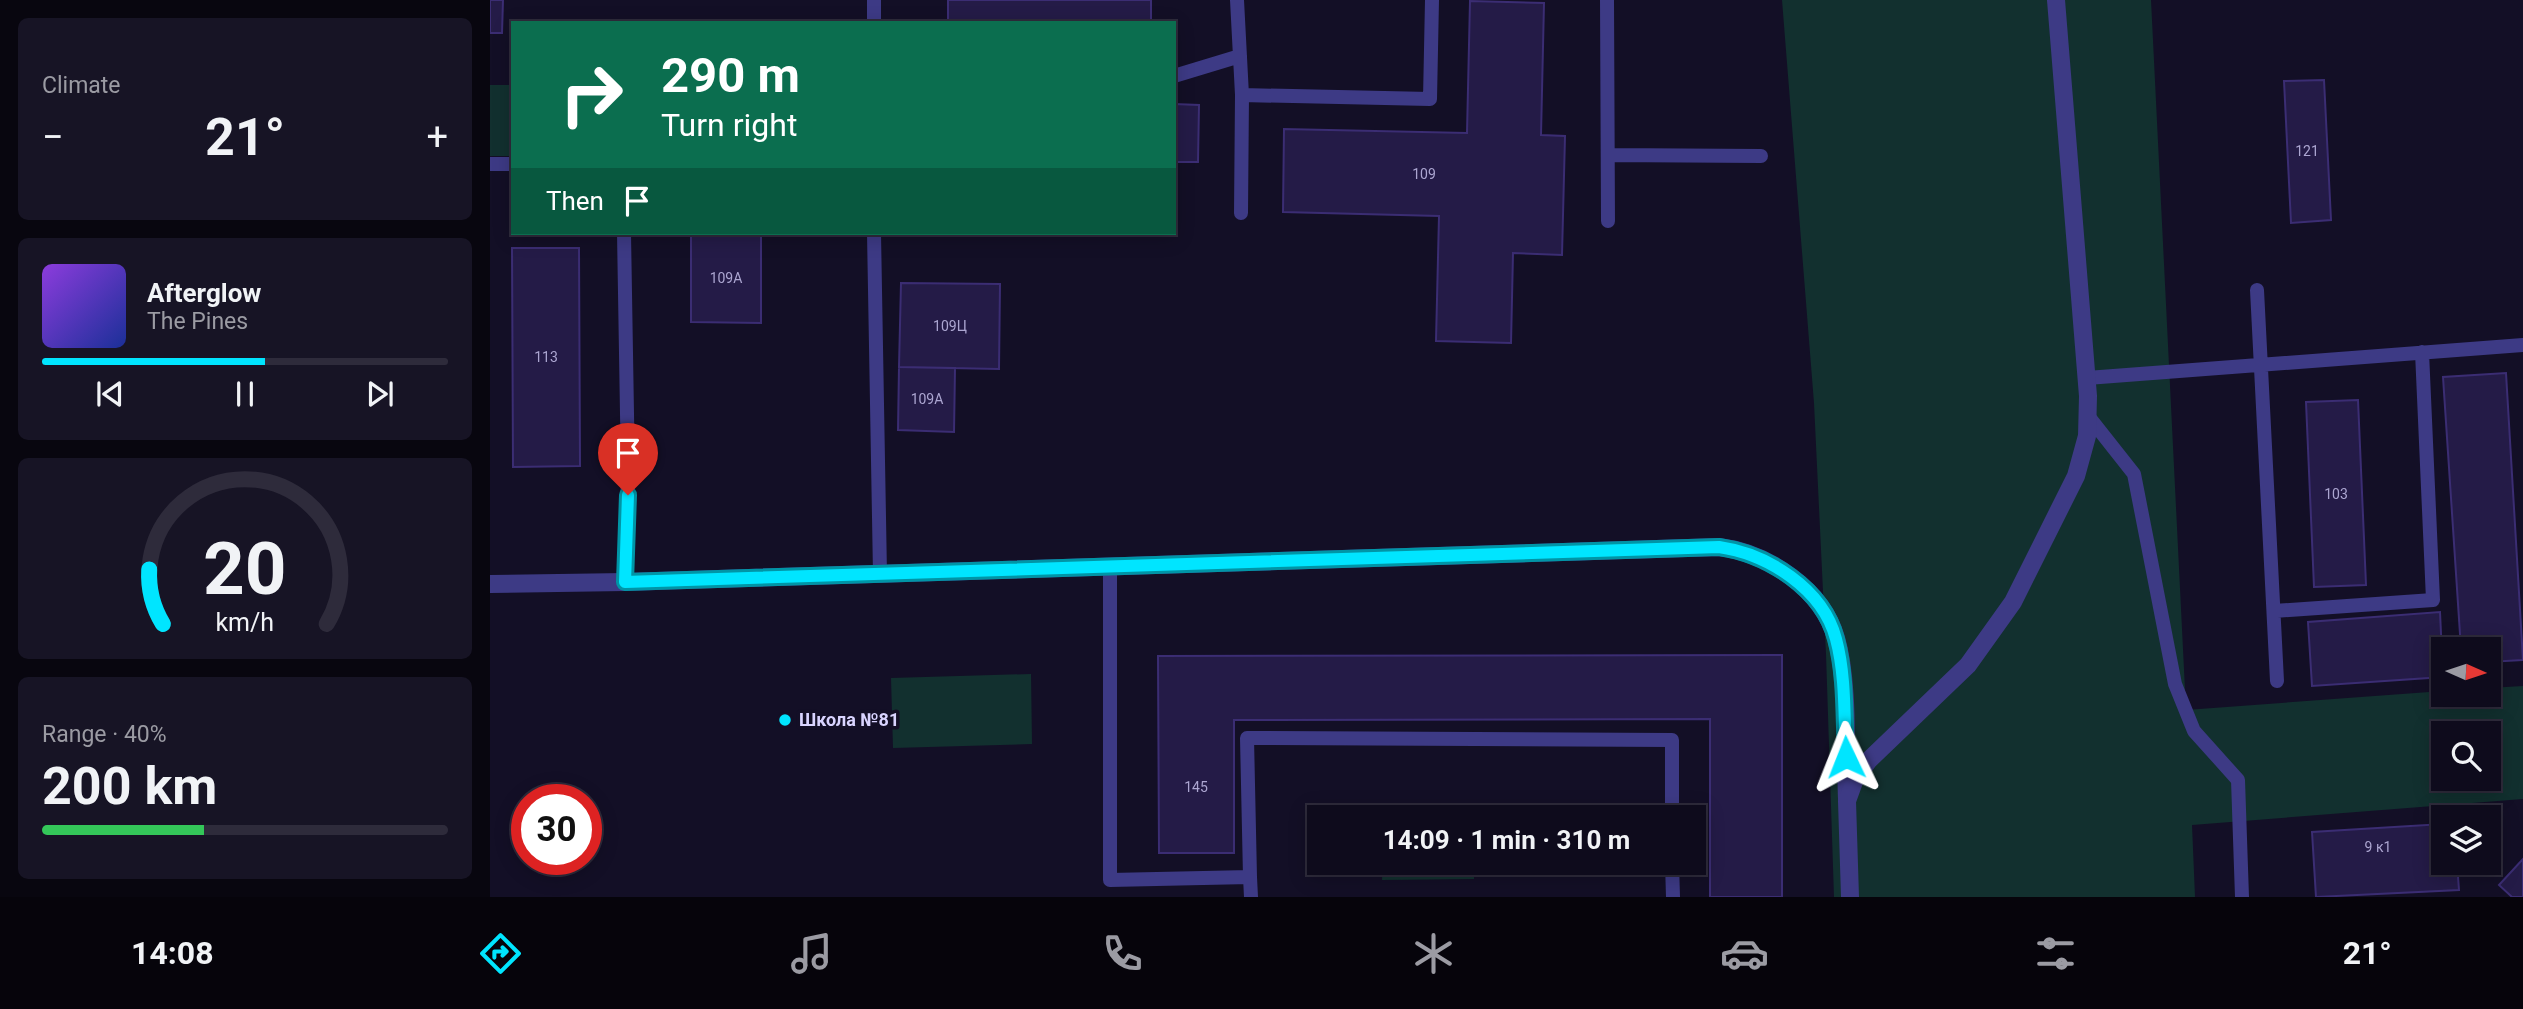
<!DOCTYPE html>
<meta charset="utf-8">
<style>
:root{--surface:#0e0b1c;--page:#171425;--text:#f1f3f6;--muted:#9b9ba3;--line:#2e2b3b;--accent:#00e5ff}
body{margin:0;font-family:Roboto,sans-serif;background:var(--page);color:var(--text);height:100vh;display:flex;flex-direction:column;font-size:26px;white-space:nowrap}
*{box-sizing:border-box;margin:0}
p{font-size:23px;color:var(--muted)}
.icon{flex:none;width:38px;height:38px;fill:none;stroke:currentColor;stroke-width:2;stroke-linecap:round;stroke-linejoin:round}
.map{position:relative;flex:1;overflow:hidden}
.drawer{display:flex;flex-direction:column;gap:18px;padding:18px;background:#08060f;width:490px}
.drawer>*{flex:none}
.guide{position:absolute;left:21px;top:21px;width:665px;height:214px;border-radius:0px;box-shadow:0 4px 18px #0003,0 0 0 2px var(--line);background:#0b6e4f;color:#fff;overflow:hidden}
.needle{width:46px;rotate:93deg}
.controls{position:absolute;left:1941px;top:637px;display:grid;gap:14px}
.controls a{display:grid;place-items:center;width:70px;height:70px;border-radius:0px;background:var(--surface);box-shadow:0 4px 18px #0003,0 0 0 2px var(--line);font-size:35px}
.speed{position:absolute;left:21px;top:784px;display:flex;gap:14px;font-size:35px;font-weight:700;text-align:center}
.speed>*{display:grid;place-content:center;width:91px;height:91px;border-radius:50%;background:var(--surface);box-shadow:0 4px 18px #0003,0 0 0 2px var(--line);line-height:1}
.speed .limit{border:10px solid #d22;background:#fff;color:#111}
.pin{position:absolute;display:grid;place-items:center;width:60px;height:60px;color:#fff;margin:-72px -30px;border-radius:50% 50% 50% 0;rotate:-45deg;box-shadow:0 0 7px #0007}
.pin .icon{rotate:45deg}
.me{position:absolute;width:77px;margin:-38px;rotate:358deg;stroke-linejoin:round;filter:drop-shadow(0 0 5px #0008)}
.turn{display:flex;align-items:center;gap:24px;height:147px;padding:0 35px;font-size:32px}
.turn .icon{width:91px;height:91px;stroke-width:2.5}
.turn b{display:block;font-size:49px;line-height:60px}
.then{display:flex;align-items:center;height:66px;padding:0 35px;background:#0003;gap:14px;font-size:26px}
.big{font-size:52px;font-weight:700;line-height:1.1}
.drawer .widget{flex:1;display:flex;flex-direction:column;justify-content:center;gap:10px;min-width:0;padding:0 24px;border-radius:10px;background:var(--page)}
.drawer .dial{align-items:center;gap:0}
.dial svg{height:182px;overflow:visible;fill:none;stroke:var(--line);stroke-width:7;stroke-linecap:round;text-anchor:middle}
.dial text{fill:var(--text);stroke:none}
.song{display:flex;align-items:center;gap:21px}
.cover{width:84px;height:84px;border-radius:10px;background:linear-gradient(135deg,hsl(270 70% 55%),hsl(230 70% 35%))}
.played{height:7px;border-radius:4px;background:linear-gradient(90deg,var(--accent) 55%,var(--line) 55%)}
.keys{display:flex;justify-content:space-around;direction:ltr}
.heat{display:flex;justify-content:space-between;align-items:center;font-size:38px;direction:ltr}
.charge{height:10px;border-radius:5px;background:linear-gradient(90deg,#34c759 40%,var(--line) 0)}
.trip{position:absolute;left:817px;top:805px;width:399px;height:70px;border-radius:0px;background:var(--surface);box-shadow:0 4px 18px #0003,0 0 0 2px var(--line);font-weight:700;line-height:70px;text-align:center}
.menu{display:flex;height:112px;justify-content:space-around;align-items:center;background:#06040b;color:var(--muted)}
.menu .icon{width:49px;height:49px}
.menu .current{color:var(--accent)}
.menu b{font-size:32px;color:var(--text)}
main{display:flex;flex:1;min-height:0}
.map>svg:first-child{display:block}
.green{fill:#12302f;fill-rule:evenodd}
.building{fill:#241b47;stroke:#3b2d73;stroke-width:2}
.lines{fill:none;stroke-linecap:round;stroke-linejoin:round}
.service{stroke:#3d3a85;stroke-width:14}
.minor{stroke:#3d3a85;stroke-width:18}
.tertiary{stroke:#3d3a85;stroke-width:18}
.route-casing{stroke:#0095a6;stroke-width:18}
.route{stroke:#00e5ff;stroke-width:12}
.poi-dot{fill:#00e5ff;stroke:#130f26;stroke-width:2.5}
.labels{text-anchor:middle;stroke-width:7;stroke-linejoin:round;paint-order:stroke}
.number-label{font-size:14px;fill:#aca6d1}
.poi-label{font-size:18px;font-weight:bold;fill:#d9d4ff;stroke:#130f26;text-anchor:start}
</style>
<main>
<section class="drawer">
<div class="widget"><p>Climate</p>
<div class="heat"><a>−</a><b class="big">21°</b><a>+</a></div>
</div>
<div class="widget">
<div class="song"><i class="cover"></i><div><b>Afterglow</b><p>The Pines</p></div></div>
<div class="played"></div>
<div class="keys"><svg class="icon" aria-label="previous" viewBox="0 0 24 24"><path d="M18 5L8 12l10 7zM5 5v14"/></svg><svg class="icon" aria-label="pause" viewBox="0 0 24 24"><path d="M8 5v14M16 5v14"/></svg><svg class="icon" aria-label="next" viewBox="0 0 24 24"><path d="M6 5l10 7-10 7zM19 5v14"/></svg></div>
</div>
<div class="widget dial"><svg viewBox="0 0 100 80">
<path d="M14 69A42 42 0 1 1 86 69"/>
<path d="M14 69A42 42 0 0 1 8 45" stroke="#00e5ff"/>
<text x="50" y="56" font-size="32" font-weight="700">20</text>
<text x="50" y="72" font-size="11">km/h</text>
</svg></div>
<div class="widget"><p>Range · 40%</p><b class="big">200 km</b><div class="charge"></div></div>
</section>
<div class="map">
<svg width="2033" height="897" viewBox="0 0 2033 897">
<rect width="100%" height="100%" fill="#130f26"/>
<path class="green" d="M1292,0H1661L1696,710L1953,691V695H1998L1999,688L2033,686V799L1702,825L1705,897H1344L1336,654L1324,403ZM1953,733H1998V779H1953Z
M0,85H21V156H0Z
M541,674L542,744L403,748L401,678Z
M893,863H984V879L892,880Z"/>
<path class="building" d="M0,0H13L12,33H0Z
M458,0H661V23H458Z
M980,1L1054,3L1051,135L1075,136L1072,255L1023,253L1021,343L946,341L949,216L793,212L794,129L977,133Z
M1834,80L1841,220L1801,223L1794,81Z
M684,104L709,105L708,162H684Z
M201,233H271V323L201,322Z
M22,248H89L90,466L23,467Z
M411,283L510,284L509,369L409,367Z
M409,367L465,368L464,432L408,430Z
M2016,373L2033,660L1998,662V649H1971L1953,377Z
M1868,400L1876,585L1824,587L1816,402Z
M1950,612L1953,677L1822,686L1818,622Z
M1292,655V897H1220V719L744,720V853H669L668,656Z
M1953,824V863H1967L1969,890L1826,897L1822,832Z
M2033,859V897H2022L2009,885Z"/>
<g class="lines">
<path class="service" d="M747,0L752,95L751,213
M1117,0L1118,221
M384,23V0
M684,76L750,56
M752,95L940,99L942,0
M1118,155L1271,156
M0,164H23
M134,233L138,473L135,582
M384,233L390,574
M1767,290L1787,681
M1597,378L2033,345
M1599,417L1644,474L1685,684L1704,731L1748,780L1752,897
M620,567V880L760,877L757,738L1182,740V817
M1784,611L1943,600L1932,352
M1182,863L1183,897
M760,877L761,897"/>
<path class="minor" d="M0,584L135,582L1229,547C1278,553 1332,589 1346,638C1359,683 1355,751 1357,799"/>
<path class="tertiary" d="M1360,897L1357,801L1365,779L1379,760L1478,665L1523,602L1586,476L1597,436L1598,396L1566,0"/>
</g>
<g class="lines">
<g class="route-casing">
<path id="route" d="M138,495L135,582L1229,547C1278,554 1333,589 1346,639C1356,676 1354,718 1356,757"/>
</g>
<use href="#route" class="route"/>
</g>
<circle class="poi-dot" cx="295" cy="720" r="7"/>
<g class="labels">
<g class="number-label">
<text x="1817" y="156">121</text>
<text x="934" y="179">109</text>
<text x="236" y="283">109А</text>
<text x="460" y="331">109Ц</text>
<text x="56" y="362">113</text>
<text x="437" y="404">109А</text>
<text x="1846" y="499">103</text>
<text x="706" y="792">145</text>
<text x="1888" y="852">9 к1</text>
</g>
<g class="poi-label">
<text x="309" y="726">Школа №81</text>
</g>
</g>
</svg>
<div class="controls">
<a><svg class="needle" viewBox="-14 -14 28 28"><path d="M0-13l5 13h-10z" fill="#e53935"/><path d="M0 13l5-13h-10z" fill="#9b9ba3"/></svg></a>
<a><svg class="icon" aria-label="search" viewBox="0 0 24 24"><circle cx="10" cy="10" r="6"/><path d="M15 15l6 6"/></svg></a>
<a><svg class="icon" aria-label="layers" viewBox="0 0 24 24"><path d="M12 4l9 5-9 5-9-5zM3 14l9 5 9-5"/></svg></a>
</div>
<div class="speed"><div class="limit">30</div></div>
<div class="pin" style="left:138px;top:495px;background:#d93025"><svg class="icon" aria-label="arrive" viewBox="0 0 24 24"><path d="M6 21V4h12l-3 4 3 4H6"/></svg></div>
<svg class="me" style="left:1356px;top:757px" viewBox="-20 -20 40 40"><path d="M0-17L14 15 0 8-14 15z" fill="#00e5ff" stroke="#fff" stroke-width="4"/></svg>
<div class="trip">14:09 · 1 min · 310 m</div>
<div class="guide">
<div class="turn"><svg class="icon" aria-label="right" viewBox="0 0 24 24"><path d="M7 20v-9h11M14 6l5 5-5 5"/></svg><div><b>290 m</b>Turn right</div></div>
<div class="then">Then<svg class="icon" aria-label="arrive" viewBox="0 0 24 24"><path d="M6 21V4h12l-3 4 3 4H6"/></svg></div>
</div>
</div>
</main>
<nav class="menu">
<b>14:08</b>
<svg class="icon current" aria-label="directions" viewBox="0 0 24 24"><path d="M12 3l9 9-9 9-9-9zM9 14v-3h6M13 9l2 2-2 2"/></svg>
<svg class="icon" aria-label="music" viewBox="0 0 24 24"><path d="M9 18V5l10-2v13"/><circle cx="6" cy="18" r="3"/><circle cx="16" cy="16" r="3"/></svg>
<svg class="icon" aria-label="phone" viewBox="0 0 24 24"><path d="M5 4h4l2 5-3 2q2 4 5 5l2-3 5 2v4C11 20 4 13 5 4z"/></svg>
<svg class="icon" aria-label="climate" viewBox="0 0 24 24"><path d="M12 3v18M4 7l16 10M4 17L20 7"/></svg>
<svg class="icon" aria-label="car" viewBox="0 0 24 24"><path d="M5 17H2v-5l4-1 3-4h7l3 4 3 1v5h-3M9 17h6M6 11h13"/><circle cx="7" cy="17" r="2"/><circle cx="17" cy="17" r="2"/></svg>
<svg class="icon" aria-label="filters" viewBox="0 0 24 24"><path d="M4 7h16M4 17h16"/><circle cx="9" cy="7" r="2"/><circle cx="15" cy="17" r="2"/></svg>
<b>21°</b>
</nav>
